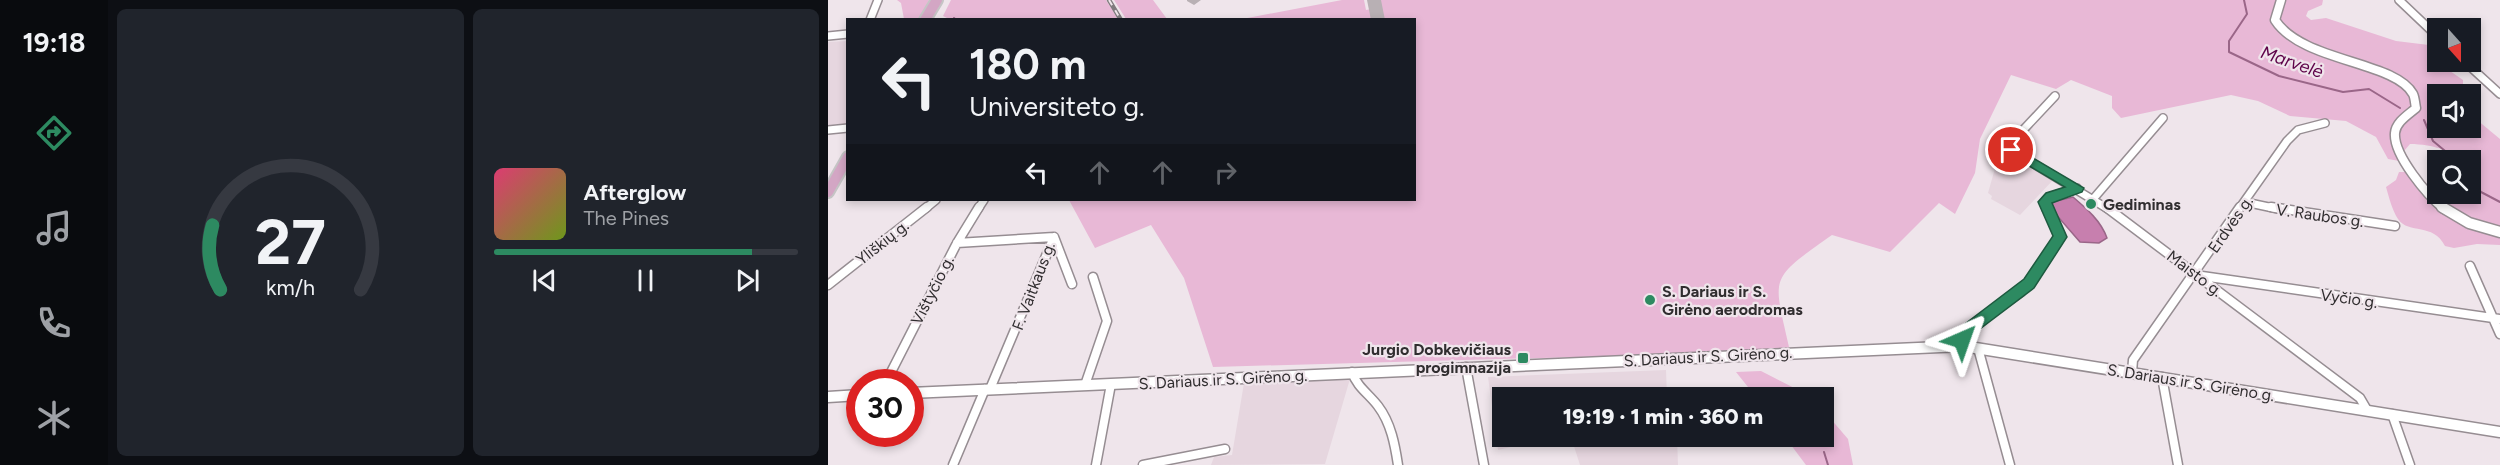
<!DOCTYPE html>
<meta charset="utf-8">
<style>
:root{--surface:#171b24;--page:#20242c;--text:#f1f3f6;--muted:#9ea1a6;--line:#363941;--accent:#2d8a61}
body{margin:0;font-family:Figtree,sans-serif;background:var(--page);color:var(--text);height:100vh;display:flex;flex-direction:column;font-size:22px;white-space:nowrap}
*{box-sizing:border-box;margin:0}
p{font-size:20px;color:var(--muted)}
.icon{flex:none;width:33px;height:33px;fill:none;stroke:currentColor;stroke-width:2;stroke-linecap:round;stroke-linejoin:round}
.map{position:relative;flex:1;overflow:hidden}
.drawer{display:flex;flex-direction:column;gap:9px;padding:9px;background:#0d0f14;width:720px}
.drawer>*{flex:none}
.banner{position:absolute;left:18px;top:18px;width:570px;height:183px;border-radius:0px;box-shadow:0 3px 9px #0003;background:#171b24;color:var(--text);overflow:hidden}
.needle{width:39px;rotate:159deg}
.fabs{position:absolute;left:1599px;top:18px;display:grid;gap:12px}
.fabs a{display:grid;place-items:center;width:54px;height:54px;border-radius:0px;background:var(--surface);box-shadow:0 3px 9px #0003;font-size:30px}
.speed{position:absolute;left:18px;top:369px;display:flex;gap:12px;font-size:30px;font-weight:700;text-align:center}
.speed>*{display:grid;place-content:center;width:78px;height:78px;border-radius:50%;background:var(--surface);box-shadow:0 3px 9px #0003;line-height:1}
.speed .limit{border:9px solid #d22;background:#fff;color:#111}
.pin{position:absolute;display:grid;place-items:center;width:51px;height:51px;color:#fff;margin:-26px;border:3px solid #fff;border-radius:50%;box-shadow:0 2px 6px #0007}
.me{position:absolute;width:66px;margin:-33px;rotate:43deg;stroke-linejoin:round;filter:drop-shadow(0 0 4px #0008)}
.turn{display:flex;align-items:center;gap:21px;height:126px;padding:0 24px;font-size:27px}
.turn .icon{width:78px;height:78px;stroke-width:2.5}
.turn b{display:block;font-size:42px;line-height:51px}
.lanes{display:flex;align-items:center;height:57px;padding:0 24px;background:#0003;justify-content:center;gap:30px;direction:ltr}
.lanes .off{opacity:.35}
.drawer .card{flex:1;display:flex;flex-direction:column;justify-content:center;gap:9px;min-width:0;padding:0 21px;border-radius:9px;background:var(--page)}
.drawer .dial{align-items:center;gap:0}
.dial svg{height:156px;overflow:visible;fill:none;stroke:var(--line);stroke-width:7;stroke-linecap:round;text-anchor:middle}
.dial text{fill:var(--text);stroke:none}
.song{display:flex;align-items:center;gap:18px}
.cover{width:72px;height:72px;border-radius:9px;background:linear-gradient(135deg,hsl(340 70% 55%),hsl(80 70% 35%))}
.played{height:6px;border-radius:3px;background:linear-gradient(90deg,var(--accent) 85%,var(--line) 85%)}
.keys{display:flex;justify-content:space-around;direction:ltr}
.drawer .tiles{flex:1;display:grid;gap:9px;grid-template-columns:repeat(2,1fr)}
.trip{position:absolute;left:664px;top:387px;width:342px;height:60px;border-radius:0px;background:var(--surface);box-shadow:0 3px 9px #0003;font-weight:800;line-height:60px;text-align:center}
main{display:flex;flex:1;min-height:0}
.dock{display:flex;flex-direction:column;width:108px;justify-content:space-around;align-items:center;background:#090b0e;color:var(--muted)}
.dock .icon{width:42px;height:42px}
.dock .active{color:var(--accent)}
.dock b{font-size:27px;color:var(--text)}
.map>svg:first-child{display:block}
.built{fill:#e6d6df}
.green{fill:#e8b8d6}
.water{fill:#c77fae;stroke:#9a6688;stroke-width:1.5}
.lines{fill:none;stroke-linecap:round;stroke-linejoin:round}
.stream{stroke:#9a6688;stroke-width:2}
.taxiway{fill:#b8b0b4;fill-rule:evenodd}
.minor-far1-casing{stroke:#968d92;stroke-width:10}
.minor-casing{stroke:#968d92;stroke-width:11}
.tertiary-far1-casing{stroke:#968d92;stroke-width:11}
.tertiary-casing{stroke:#968d92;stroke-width:13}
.primary-casing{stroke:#c5c4c5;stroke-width:14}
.minor-far1{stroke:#fff;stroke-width:7}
.minor{stroke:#fff;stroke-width:8}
.tertiary-far1{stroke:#fff;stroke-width:8}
.tertiary{stroke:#fff;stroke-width:10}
.primary{stroke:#d3a6c4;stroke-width:10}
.rail-casing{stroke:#807b7e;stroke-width:4.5}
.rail{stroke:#efe5eb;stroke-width:2;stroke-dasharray:6;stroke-linecap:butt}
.route{fill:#2d8a61;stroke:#1d5a3f;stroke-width:1.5}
.poi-dot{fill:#2d8a61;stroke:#efe5eb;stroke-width:2}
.labels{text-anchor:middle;stroke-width:4.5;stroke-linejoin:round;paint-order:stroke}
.poi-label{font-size:16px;font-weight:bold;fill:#302d2f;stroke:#efe5eb;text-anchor:start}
.street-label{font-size:16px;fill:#302d2f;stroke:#efe5eb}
.water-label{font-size:18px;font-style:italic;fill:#5e0349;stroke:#efe5eb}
</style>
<main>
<nav class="dock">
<b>19:18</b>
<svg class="icon active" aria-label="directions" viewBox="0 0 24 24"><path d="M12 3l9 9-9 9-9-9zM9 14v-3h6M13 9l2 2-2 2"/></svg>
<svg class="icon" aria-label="music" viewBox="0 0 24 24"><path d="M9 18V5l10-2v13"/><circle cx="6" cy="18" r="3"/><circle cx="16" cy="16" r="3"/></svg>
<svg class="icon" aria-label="phone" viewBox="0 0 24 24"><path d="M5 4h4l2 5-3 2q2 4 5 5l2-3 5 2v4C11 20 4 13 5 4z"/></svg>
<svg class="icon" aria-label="climate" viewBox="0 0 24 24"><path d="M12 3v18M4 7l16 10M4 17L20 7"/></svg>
</nav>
<section class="drawer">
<div class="tiles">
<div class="card dial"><svg viewBox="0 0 100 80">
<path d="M14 69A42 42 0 1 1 86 69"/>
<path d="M14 69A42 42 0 0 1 10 36" stroke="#2d8a61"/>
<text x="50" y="56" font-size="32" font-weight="700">27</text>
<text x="50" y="72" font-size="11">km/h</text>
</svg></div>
<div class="card">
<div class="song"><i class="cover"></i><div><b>Afterglow</b><p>The Pines</p></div></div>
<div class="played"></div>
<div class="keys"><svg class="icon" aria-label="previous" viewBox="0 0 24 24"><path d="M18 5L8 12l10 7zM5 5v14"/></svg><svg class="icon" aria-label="pause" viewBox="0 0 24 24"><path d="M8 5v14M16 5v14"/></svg><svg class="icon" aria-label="next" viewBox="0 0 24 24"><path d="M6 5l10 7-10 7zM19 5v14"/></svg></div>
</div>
</div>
</section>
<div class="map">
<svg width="1672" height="465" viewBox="0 0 1672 465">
<rect width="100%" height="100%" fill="#efe5eb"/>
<path class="built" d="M19,41V124L0,126V42Z
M1177,149L1227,178L1192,215L1163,199L1164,196L1160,193L1172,151Z
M838,370L839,397L675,398V436L726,437L670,450L660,377Z
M524,372L497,464L383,465L386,457L404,455L417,377Z
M743,437H849L850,465H752Z"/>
<path class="green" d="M69,0H101L92,20L76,19L73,3Z
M123,0H278L290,19H121L115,16Z
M286,0H325L339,19H298Z
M514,0H536L538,10L543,9L545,19H414Z
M550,0H1495L1494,5L1480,11L1478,16L1483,20L1498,18L1568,41L1601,45L1609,53V62L1635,80V88L1621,94H1610V128H1642L1643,115L1672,139V228C1648,223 1628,215 1612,196L1613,194H1642V160C1630,160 1627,154 1616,150C1606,146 1593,144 1582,144L1576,151L1583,163L1560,159L1548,137L1518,121L1462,116L1430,101L1403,95L1293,118L1284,108V96L1243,80L1228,89L1183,75L1152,139L1147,173L1127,214L1111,203L1062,252L1004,235C939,281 945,275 962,351L385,367L356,278L323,225L267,248L241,200H586V20L554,19Z
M1571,172H1578C1600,210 1630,225 1672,234V245L1649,244L1626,248L1617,246C1605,222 1581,235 1570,219C1564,210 1561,197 1558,187L1568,180Z
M933,371L984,397H928L908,372Z
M996,411L1020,439L1025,465H978L957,437L996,436Z"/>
<path class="water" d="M1245,197C1259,209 1273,221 1279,238L1271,243L1252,242L1225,211L1224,202Z"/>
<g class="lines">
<path class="stream" d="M1416,0L1419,14L1401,41V52L1451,76L1515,92L1541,89L1572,108
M126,18L128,20
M1596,120L1605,141L1628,160
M1642,179L1653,192L1672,202
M996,452L1000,465"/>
<path class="taxiway" d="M373,0L366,5L359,1V0Z
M539,0H553L557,20H543Z"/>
<g class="minor-far1-casing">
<path id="minor-far1" d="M1571,0L1610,37
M42,20L50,0
M0,36L20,34
M1637,62L1672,94
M1227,96L1182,144L1183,150L1280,209
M0,130L20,128
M1266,198L1335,118
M1417,202L1450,209
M97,209L108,200
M150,209L156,200
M1218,209L1219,202L1230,194L1249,188
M1411,209L1459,141L1470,130L1497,123"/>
</g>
<g class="minor-casing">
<path id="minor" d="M1278,207L1532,398L1539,410
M1443,207L1567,226
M226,237L244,284
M129,243L226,237L162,389
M1642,266L1672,334
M1374,276L1672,319
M0,285L99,207
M1135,346L1138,331L1193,292L1229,243L1230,231L1218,207
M1150,348L1182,465
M638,367L656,465
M524,372C529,387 541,394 550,406C563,423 567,445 570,465
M1304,372L1305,360L1412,207
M1334,377L1350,465
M58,382L129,243L151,207
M257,385L279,321L265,277
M1564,414L1582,465
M125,465L157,389
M268,465L283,384
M315,465L397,449"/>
</g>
<g class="tertiary-far1-casing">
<path id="tertiary-far1" d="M1453,0L1447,20C1474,62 1567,61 1585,94C1587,98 1587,104 1588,108C1580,115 1568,122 1567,133C1565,155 1600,196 1616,209"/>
</g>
<g class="tertiary-casing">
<path id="tertiary" d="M1614,207L1641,223L1672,232
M82,393L1135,346L1672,432
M0,397L32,395"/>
</g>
<g class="primary-casing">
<path id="primary" d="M97,20L109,0
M0,192L20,157"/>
</g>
<use href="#minor-far1" class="minor-far1"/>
<use href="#minor" class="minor"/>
<use href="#tertiary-far1" class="tertiary-far1"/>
<use href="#tertiary" class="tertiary"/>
<use href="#primary" class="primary"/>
<g class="rail-casing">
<path id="rail" d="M281,0L293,20"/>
</g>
<use href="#rail" class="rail"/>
</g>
<path class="route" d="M1183,145L1256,188L1254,192L1224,203L1239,237L1206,288L1144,335L1139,345L1134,347L1127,340L1133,327L1196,279L1225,236L1210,202L1218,193L1237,187L1179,153V146Z"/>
<g class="poi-dot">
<circle cx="1263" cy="204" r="6"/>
<circle cx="822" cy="300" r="6"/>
<rect x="689" y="352" width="12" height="12" rx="3"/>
</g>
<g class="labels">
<g class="poi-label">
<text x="1275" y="210">Gediminas</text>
<text x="834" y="297">S. Dariaus ir S.<tspan x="834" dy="18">Girėno aerodromas</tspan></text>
<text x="683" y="355" text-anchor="end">Jurgio Dobkevičiaus<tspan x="683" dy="18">progimnazija</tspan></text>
</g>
<g class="street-label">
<text transform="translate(1492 215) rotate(8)" y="6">V. Raubos g.</text>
<text transform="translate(1402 224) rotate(-55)" y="6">Erdvės g.</text>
<text transform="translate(54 242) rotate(-38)" y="6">Yliškių g.</text>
<text transform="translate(1367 273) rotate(37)" y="6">Maisto g.</text>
<text transform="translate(205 286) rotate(-69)" y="6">F. Vaitkaus g.</text>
<text transform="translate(104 290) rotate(-63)" y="6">Vištyčio g.</text>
<text transform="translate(1521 298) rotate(8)" y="6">Vyčio g.</text>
<text transform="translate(880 356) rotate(-3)" y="6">S. Dariaus ir S. Girėno g.</text>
<text transform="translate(395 379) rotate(-3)" y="6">S. Dariaus ir S. Girėno g.</text>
<text transform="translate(1363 382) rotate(9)" y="6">S. Dariaus ir S. Girėno g.</text>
</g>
<g class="water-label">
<text transform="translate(1464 62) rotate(19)" y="6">Marvelė</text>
</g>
</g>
</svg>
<div class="fabs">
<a><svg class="needle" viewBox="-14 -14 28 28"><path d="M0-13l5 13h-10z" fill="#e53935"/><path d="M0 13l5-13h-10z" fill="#9ea1a6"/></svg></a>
<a><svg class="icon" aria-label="sound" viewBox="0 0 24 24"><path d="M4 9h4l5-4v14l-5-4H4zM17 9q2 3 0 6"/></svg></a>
<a><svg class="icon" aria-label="search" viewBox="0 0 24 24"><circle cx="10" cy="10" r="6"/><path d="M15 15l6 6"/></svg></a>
</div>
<div class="speed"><div class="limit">30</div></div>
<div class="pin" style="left:1183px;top:150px;background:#d93025"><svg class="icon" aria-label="arrive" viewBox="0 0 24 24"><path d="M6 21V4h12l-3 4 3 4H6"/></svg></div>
<svg class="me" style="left:1134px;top:340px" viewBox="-20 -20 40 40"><path d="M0-17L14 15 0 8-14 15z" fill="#2d8a61" stroke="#fff" stroke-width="4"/></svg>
<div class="trip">19:19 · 1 min · 360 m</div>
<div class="banner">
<div class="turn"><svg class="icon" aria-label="left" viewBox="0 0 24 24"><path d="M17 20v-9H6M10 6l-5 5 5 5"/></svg><div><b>180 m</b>Universiteto g.</div></div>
<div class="lanes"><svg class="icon" aria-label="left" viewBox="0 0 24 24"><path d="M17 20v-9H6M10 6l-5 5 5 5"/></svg><svg class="icon off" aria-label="ahead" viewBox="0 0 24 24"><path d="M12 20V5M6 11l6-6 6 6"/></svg><svg class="icon off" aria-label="ahead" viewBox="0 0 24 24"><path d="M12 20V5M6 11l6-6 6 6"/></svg><svg class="icon off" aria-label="right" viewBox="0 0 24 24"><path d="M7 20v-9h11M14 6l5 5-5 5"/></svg></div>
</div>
</div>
</main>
